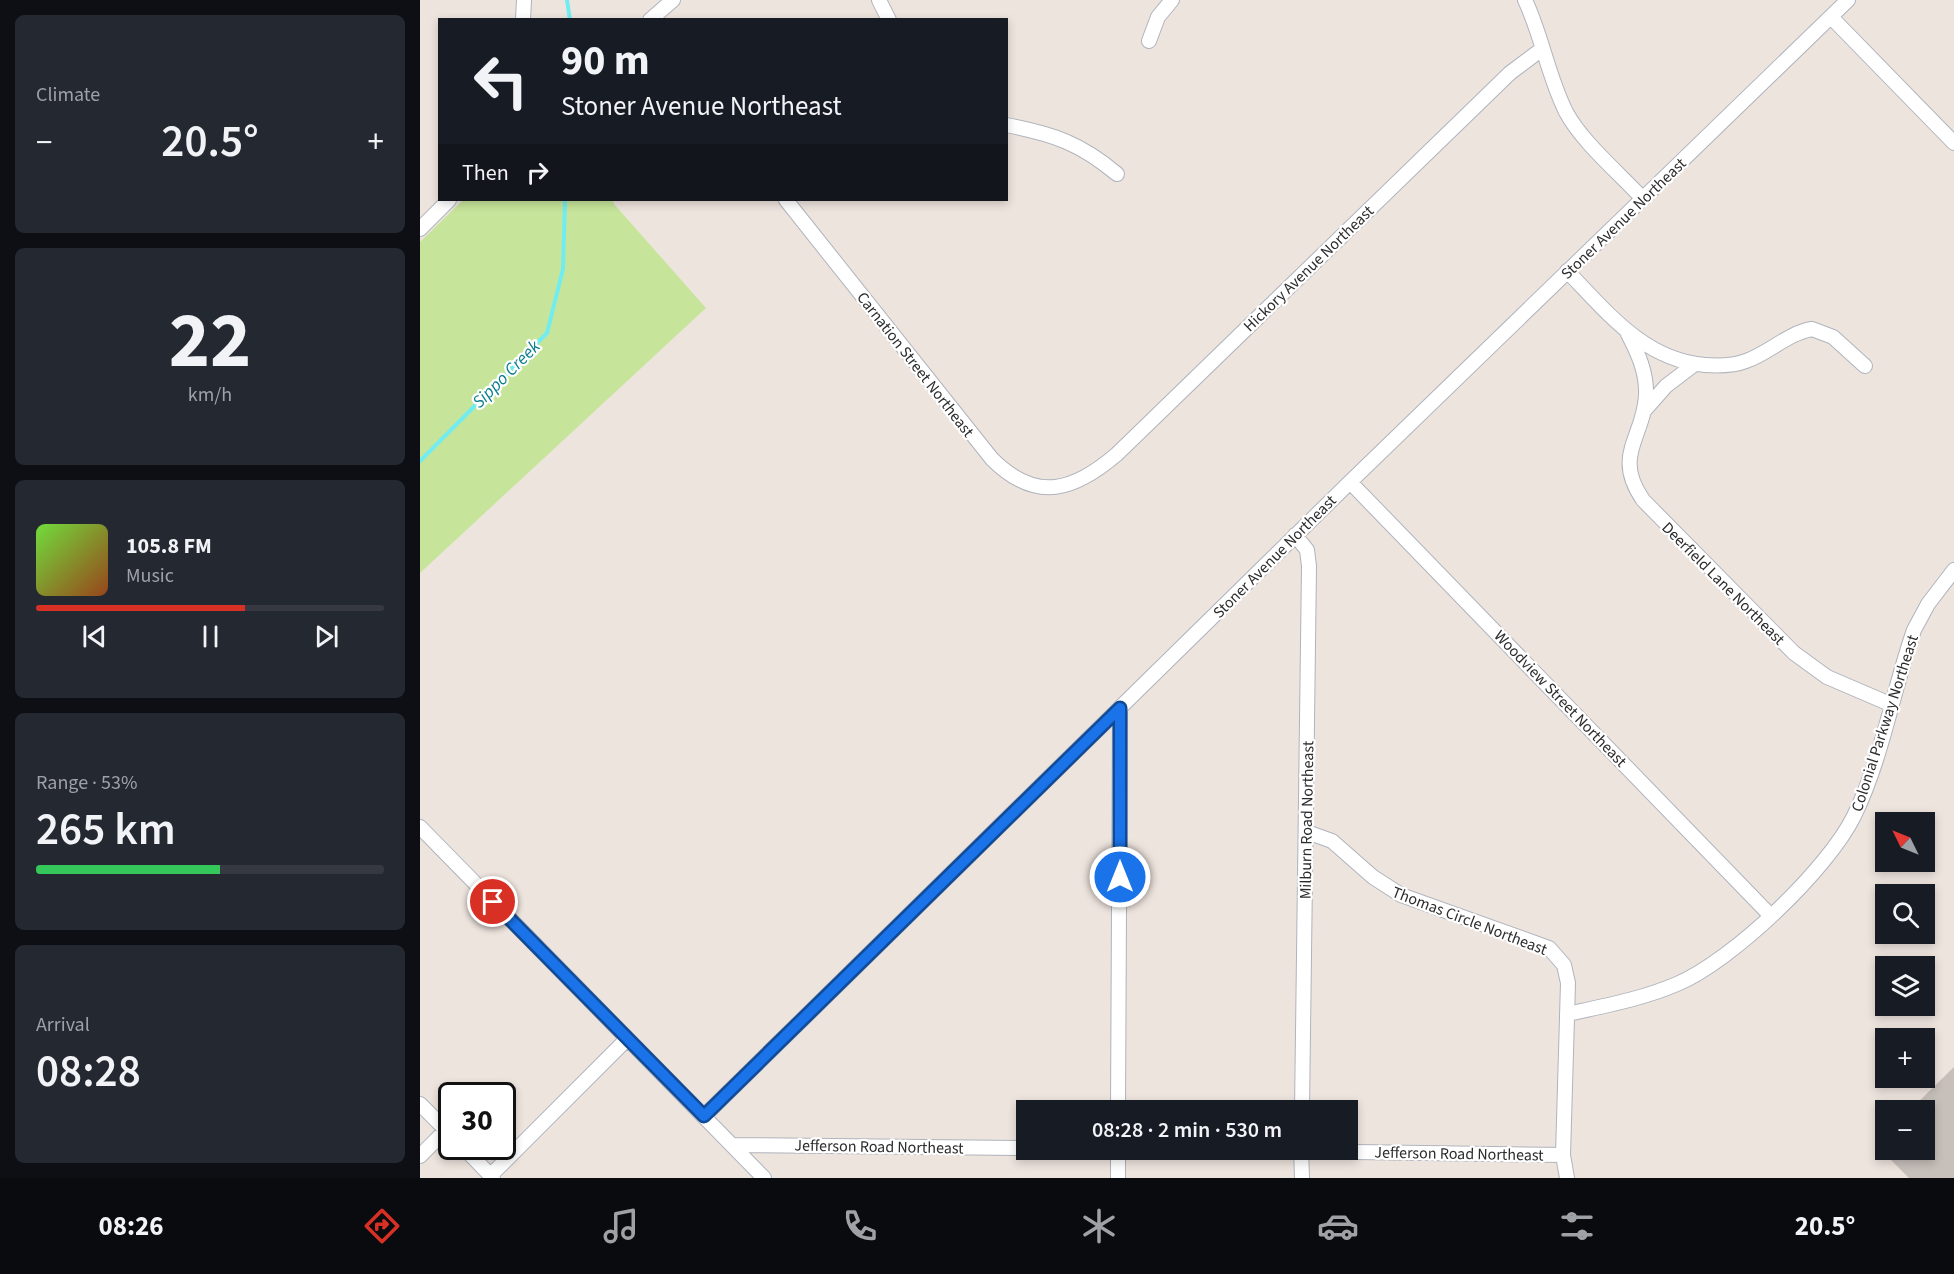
<!DOCTYPE html>
<meta charset="utf-8">
<style>
:root{--surface:#171b24;--page:#242831;--text:#f1f3f6;--muted:#9ea1a6;--line:#363941;--accent:#d93025}
body{margin:0;font-family:"Source Sans 3",sans-serif;background:var(--page);color:var(--text);height:100vh;display:flex;flex-direction:column;font-size:22px;white-space:nowrap}
*{box-sizing:border-box;margin:0}
p{font-size:20px;color:var(--muted)}
.icon{flex:none;width:33px;height:33px;fill:none;stroke:currentColor;stroke-width:2;stroke-linecap:round;stroke-linejoin:round}
.map{position:relative;flex:1;overflow:hidden}
.sheet{display:flex;flex-direction:column;gap:15px;padding:15px;background:#0d0f14;width:420px}
.sheet>*{flex:none}
.guide{position:absolute;left:18px;top:18px;width:570px;height:183px;border-radius:0px;box-shadow:0 3px 9px #0003;background:#171b24;color:var(--text);overflow:hidden}
.needle{width:39px;rotate:313deg}
.buttons{position:absolute;left:1455px;top:812px;display:grid;gap:12px}
.buttons a{display:grid;place-items:center;width:60px;height:60px;border-radius:0px;background:var(--surface);box-shadow:0 3px 9px #0003;font-size:30px}
.speed{position:absolute;left:18px;top:1082px;display:flex;gap:12px;font-size:30px;font-weight:700;text-align:center}
.speed>*{display:grid;place-content:center;width:78px;height:78px;border-radius:50%;background:var(--surface);box-shadow:0 3px 9px #0003;line-height:1}
.speed .limit{border:3px solid #111;border-radius:9px;background:#fff;color:#111}
.pin{position:absolute;display:grid;place-items:center;width:51px;height:51px;color:#fff;margin:-26px;border:3px solid #fff;border-radius:50%;box-shadow:0 2px 6px #0007}
.me{position:absolute;width:66px;margin:-33px;rotate:0deg;stroke-linejoin:round;filter:drop-shadow(0 0 4px #0008)}
.turn{display:flex;align-items:center;gap:21px;height:126px;padding:0 24px;font-size:27px}
.turn .icon{width:78px;height:78px;stroke-width:2.5}
.turn b{display:block;font-size:42px;line-height:51px}
.then{display:flex;align-items:center;height:57px;padding:0 24px;background:#0003;gap:12px;font-size:22px}
.big{font-size:45px;font-weight:600;line-height:1.1}
.sheet .tile{flex:1;display:flex;flex-direction:column;justify-content:center;gap:9px;min-width:0;padding:0 21px;border-radius:9px;background:var(--page)}
.sheet .dial{align-items:center;gap:0}
.dial b{font-size:78px;line-height:1}
.song{display:flex;align-items:center;gap:18px}
.cover{width:72px;height:72px;border-radius:9px;background:linear-gradient(135deg,hsl(100 70% 55%),hsl(20 70% 35%))}
.played{height:6px;border-radius:3px;background:linear-gradient(90deg,var(--accent) 60%,var(--line) 60%)}
.keys{display:flex;justify-content:space-around;direction:ltr}
.heat{display:flex;justify-content:space-between;align-items:center;font-size:33px;direction:ltr}
.charge{height:9px;border-radius:4px;background:linear-gradient(90deg,#34c759 53%,var(--line) 0)}
.trip{position:absolute;left:596px;top:1100px;width:342px;height:60px;border-radius:0px;background:var(--surface);box-shadow:0 3px 9px #0003;font-weight:600;line-height:60px;text-align:center}
.tab-bar{display:flex;height:96px;justify-content:space-around;align-items:center;background:#090b0e;color:var(--muted)}
.tab-bar .icon{width:42px;height:42px}
.tab-bar .active{color:var(--accent)}
.tab-bar b{font-size:27px;color:var(--text)}
main{display:flex;flex:1;min-height:0}
.map>svg:first-child{display:block}
.green{fill:#c6e59a}
.lines{fill:none;stroke-linecap:round;stroke-linejoin:round}
.stream{stroke:#71edf1;stroke-width:4}
.building{fill:#c6bfba;stroke:#cabfb8;stroke-width:1.5}
.minor-casing{stroke:#afb4bc;stroke-width:16}
.minor{stroke:#fff;stroke-width:14}
.route-casing{stroke:#114b97;stroke-width:15}
.route{stroke:#1a73e8;stroke-width:10}
.labels{text-anchor:middle;stroke-width:4.5;stroke-linejoin:round;paint-order:stroke}
.street-label{font-size:16px;fill:#2c2c2c;stroke:#fff}
.water-label{font-size:18px;font-style:italic;fill:#0c7e8b;stroke:#fff}
</style>
<main>
<section class="sheet">
<div class="tile"><p>Climate</p>
<div class="heat"><a>−</a><b class="big">20.5°</b><a>+</a></div>
</div>
<div class="tile dial"><b>22</b><p>km/h</p></div>
<div class="tile">
<div class="song"><i class="cover"></i><div><b>105.8 FM</b><p>Music</p></div></div>
<div class="played"></div>
<div class="keys"><svg class="icon" aria-label="previous" viewBox="0 0 24 24"><path d="M18 5L8 12l10 7zM5 5v14"/></svg><svg class="icon" aria-label="pause" viewBox="0 0 24 24"><path d="M8 5v14M16 5v14"/></svg><svg class="icon" aria-label="next" viewBox="0 0 24 24"><path d="M6 5l10 7-10 7zM19 5v14"/></svg></div>
</div>
<div class="tile"><p>Range · 53%</p><b class="big">265 km</b><div class="charge"></div></div>
<div class="tile"><p>Arrival</p><b class="big">08:28</b></div>
</section>
<div class="map">
<svg width="1534" height="1178" viewBox="0 0 1534 1178">
<rect width="100%" height="100%" fill="#eee4de"/>
<path class="green" d="M43,200H193L194,204L286,308L0,573V242Z"/>
<g class="lines">
<path class="stream" d="M147,0L150,20
M0,461L127,333L143,269L145,200"/>
</g>
<path class="building" d="M1534,1068V1178H1490L1461,1149H1504V1110H1491Z"/>
<g class="lines">
<g class="minor-casing">
<path id="minor" d="M459,0L469,20
M1105,0C1122,36 1128,76 1146,112C1162,142 1199,173 1222,198
M1411,17L1534,143
M103,20L104,0
M230,20L253,0
M729,41L738,17L752,0
M586,125C633,134 660,143 697,174
M366,200L572,459C617,504 655,490 697,454L1090,73L1122,49
M0,229L29,200
M1147,271C1187,312 1224,360 1285,365C1299,366 1313,366 1326,361C1349,353 1368,333 1392,329L1413,337L1445,366
M1208,334C1218,353 1227,373 1226,395C1224,438 1192,455 1223,500L1374,653L1407,677L1470,704
M1224,411L1246,386L1275,364
M930,482L1350,915
M875,535L887,550L889,566L882,1110
M0,827L344,1178
M887,832L912,841L953,877L981,895L1129,948L1144,965L1148,983L1143,1155L1147,1178
M1147,1014C1184,1006 1222,999 1257,984C1312,961 1408,869 1434,816C1462,759 1473,690 1494,630L1508,604L1534,570
M0,1104L32,1136
M698,1110L700,708
M284,1116L930,482L1428,0
M312,1145L606,1148
M42,1146L73,1178
M720,1149L1143,1155
M881,1149L882,1178
M0,1156L26,1130
M71,1175L207,1039
M698,1178V1149"/>
</g>
<use href="#minor" class="minor"/>
</g>
<g class="lines">
<g class="route-casing">
<path id="route" d="M73,902L284,1116L700,708V877"/>
</g>
<use href="#route" class="route"/>
</g>
<g class="labels">
<g class="street-label">
<text transform="translate(1203 218) rotate(-44)" y="6">Stoner Avenue Northeast</text>
<text transform="translate(888 268) rotate(-44)" y="6">Hickory Avenue Northeast</text>
<text transform="translate(496 364) rotate(52)" y="6">Carnation Street Northeast</text>
<text transform="translate(854 556) rotate(-45)" y="6">Stoner Avenue Northeast</text>
<text transform="translate(1304 583) rotate(45)" y="6">Deerfield Lane Northeast</text>
<text transform="translate(1141 698) rotate(46)" y="6">Woodview Street Northeast</text>
<text transform="translate(1464 723) rotate(-72)" y="6">Colonial Parkway Northeast</text>
<text transform="translate(886 820) rotate(-89)" y="6">Milburn Road Northeast</text>
<text transform="translate(1050 920) rotate(21)" y="6">Thomas Circle Northeast</text>
<text transform="translate(459 1146) rotate(1)" y="6">Jefferson Road Northeast</text>
<text transform="translate(1039 1153) rotate(1)" y="6">Jefferson Road Northeast</text>
</g>
<g class="water-label">
<text transform="translate(86 374) rotate(-45)" y="6">Sippo Creek</text>
</g>
</g>
</svg>
<div class="buttons">
<a><svg class="needle" viewBox="-14 -14 28 28"><path d="M0-13l5 13h-10z" fill="#e53935"/><path d="M0 13l5-13h-10z" fill="#9ea1a6"/></svg></a>
<a><svg class="icon" aria-label="search" viewBox="0 0 24 24"><circle cx="10" cy="10" r="6"/><path d="M15 15l6 6"/></svg></a>
<a><svg class="icon" aria-label="layers" viewBox="0 0 24 24"><path d="M12 4l9 5-9 5-9-5zM3 14l9 5 9-5"/></svg></a>
<a>+</a>
<a>−</a>
</div>
<div class="speed"><div class="limit">30</div></div>
<div class="pin" style="left:73px;top:902px;background:#d93025"><svg class="icon" aria-label="arrive" viewBox="0 0 24 24"><path d="M6 21V4h12l-3 4 3 4H6"/></svg></div>
<svg class="me" style="left:700px;top:877px" viewBox="-20 -20 40 40"><circle r="17" fill="#1a73e8" stroke="#fff" stroke-width="3"/><path d="M0-11L8 9 0 5-8 9z" fill="#fff"/></svg>
<div class="trip">08:28 · 2 min · 530 m</div>
<div class="guide">
<div class="turn"><svg class="icon" aria-label="left" viewBox="0 0 24 24"><path d="M17 20v-9H6M10 6l-5 5 5 5"/></svg><div><b>90 m</b>Stoner Avenue Northeast</div></div>
<div class="then">Then<svg class="icon" aria-label="right" viewBox="0 0 24 24"><path d="M7 20v-9h11M14 6l5 5-5 5"/></svg></div>
</div>
</div>
</main>
<nav class="tab-bar">
<b>08:26</b>
<svg class="icon active" aria-label="directions" viewBox="0 0 24 24"><path d="M12 3l9 9-9 9-9-9zM9 14v-3h6M13 9l2 2-2 2"/></svg>
<svg class="icon" aria-label="music" viewBox="0 0 24 24"><path d="M9 18V5l10-2v13"/><circle cx="6" cy="18" r="3"/><circle cx="16" cy="16" r="3"/></svg>
<svg class="icon" aria-label="phone" viewBox="0 0 24 24"><path d="M5 4h4l2 5-3 2q2 4 5 5l2-3 5 2v4C11 20 4 13 5 4z"/></svg>
<svg class="icon" aria-label="climate" viewBox="0 0 24 24"><path d="M12 3v18M4 7l16 10M4 17L20 7"/></svg>
<svg class="icon" aria-label="car" viewBox="0 0 24 24"><path d="M5 17H2v-5l4-1 3-4h7l3 4 3 1v5h-3M9 17h6M6 11h13"/><circle cx="7" cy="17" r="2"/><circle cx="17" cy="17" r="2"/></svg>
<svg class="icon" aria-label="filters" viewBox="0 0 24 24"><path d="M4 7h16M4 17h16"/><circle cx="9" cy="7" r="2"/><circle cx="15" cy="17" r="2"/></svg>
<b>20.5°</b>
</nav>
